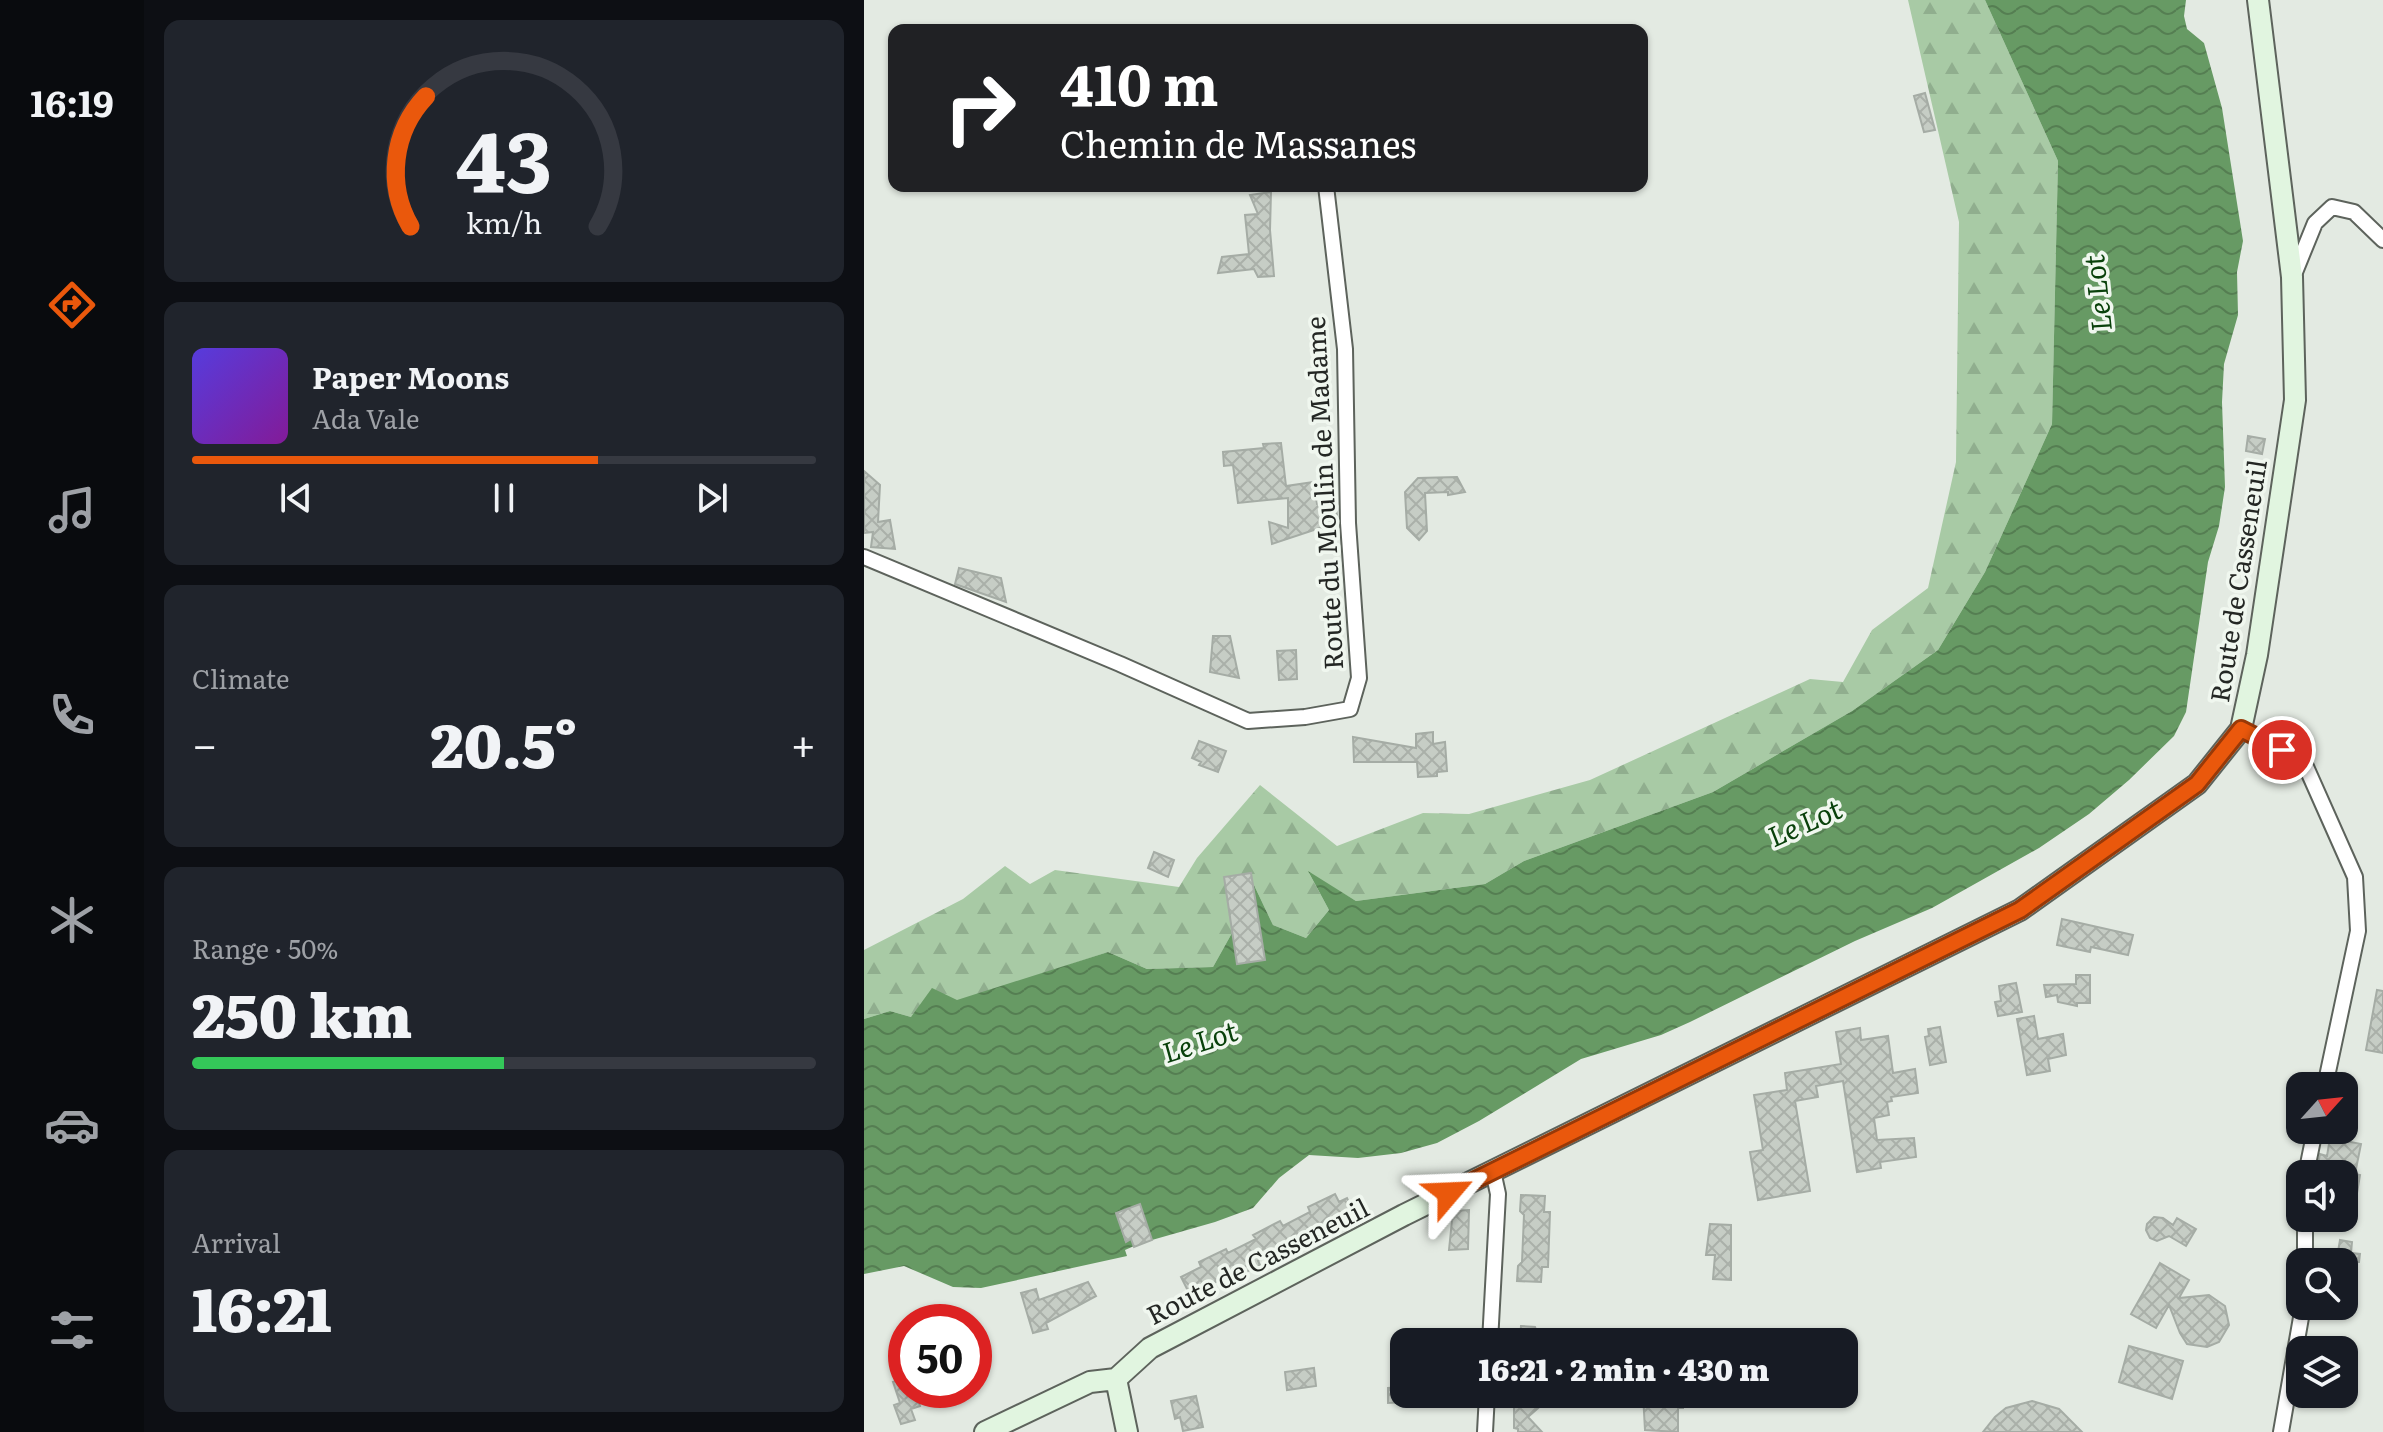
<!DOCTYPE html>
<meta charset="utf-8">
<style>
:root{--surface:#171b24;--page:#20242c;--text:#f1f3f6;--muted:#9ea1a6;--line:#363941;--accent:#ea580c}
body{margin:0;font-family:Literata,serif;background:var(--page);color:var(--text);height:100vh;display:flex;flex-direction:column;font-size:30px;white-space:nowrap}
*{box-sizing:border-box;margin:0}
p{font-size:26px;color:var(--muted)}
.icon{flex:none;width:44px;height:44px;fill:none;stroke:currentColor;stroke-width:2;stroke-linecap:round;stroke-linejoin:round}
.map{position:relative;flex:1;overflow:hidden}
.side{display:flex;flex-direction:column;gap:20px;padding:20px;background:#0d0f14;width:720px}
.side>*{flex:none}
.banner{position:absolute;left:24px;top:24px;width:760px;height:168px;border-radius:16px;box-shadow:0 2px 6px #0004;background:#202124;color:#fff;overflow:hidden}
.needle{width:52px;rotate:63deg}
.tools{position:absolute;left:1422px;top:1072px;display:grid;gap:16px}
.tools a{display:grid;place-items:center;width:72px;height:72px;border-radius:16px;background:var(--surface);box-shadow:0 2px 6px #0004;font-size:40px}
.speed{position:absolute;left:24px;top:1304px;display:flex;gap:16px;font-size:40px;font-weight:700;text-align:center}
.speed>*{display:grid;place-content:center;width:104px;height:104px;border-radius:50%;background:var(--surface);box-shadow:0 2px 6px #0004;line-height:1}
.speed .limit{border:12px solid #d22;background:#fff;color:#111}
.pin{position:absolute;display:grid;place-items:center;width:68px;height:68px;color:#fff;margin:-34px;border:4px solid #fff;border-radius:50%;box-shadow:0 2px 8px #0007}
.me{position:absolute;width:88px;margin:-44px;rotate:64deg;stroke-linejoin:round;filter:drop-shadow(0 0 6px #0008)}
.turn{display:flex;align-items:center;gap:28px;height:168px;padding:0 40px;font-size:36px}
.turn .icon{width:104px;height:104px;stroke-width:2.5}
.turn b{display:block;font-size:56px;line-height:68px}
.big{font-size:60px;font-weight:800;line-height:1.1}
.side .widget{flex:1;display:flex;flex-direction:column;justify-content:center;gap:12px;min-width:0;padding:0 28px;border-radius:16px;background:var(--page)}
.side .dial{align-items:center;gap:0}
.dial svg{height:208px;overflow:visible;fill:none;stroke:var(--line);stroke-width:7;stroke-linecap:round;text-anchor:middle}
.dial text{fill:var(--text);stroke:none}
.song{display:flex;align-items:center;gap:24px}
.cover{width:96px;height:96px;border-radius:12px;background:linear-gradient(135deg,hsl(250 70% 55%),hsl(290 70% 35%))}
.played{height:8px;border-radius:4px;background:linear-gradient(90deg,var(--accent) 65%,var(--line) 65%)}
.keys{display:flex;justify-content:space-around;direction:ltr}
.heat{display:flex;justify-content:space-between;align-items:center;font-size:44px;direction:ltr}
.charge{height:12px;border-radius:6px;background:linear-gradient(90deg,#34c759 50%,var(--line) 0)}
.trip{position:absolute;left:526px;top:1328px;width:468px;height:80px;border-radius:16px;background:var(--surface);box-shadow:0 2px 6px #0004;font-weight:800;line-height:80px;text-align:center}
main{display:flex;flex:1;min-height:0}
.tabs{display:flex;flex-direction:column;width:144px;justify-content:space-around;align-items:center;background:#090b0e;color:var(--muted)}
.tabs .icon{width:56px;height:56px}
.tabs .current{color:var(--accent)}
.tabs b{font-size:36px;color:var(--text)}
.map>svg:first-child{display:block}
.forest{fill:url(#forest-firs)}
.water{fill:url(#water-waves)}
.building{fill:url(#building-cross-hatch);stroke:#a5aca5;stroke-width:2}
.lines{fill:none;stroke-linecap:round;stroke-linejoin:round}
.street-casing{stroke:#5d635c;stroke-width:18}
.secondary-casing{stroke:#5d635c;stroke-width:24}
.street{stroke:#fff;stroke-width:14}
.secondary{stroke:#e1f5e0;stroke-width:20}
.route-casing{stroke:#983908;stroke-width:20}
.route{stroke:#ea580c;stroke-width:14}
.labels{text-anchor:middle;stroke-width:7;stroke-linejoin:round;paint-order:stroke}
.street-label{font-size:26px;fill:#242724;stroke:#f0f7ef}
.water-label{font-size:28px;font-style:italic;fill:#09410b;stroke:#f0f7ef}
</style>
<main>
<nav class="tabs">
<b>16:19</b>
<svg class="icon current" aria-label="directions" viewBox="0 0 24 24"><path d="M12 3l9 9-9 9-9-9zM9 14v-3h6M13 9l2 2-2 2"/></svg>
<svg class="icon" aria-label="music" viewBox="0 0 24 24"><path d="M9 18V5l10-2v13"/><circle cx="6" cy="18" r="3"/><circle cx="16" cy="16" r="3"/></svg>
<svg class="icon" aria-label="phone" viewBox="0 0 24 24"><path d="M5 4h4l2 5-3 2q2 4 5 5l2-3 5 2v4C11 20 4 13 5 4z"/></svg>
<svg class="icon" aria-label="climate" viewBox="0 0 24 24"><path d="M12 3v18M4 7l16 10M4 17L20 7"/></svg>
<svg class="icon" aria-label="car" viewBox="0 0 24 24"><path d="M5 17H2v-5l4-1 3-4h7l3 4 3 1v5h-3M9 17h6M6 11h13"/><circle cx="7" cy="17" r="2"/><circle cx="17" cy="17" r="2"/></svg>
<svg class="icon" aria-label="filters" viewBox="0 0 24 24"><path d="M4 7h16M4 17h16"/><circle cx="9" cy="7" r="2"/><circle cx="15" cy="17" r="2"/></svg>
</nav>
<section class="side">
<div class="widget dial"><svg viewBox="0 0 100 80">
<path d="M14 69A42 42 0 1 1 86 69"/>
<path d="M14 69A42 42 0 0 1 20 19" stroke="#ea580c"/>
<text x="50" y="56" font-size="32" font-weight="700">43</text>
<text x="50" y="72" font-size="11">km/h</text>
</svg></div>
<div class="widget">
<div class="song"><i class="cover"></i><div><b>Paper Moons</b><p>Ada Vale</p></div></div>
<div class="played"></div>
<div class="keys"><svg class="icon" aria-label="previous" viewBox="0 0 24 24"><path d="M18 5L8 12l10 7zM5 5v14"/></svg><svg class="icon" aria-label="pause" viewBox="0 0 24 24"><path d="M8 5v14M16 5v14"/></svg><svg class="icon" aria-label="next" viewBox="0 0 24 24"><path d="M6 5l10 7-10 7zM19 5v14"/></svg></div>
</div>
<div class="widget"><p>Climate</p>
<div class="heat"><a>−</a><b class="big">20.5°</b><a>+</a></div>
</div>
<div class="widget"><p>Range · 50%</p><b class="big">250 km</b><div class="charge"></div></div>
<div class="widget"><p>Arrival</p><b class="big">16:21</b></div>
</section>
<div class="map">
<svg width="1519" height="1432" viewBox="0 0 1519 1432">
<defs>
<pattern id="forest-firs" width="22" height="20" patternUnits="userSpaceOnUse" patternTransform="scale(2)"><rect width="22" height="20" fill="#a8caa5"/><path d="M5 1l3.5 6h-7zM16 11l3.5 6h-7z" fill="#90ae8e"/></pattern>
<pattern id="water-waves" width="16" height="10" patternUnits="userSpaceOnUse" patternTransform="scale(2)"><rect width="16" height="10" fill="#679a64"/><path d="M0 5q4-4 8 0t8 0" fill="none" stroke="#557e52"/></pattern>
<pattern id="building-cross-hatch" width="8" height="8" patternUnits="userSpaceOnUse" patternTransform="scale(2)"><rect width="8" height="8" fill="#c6cdc5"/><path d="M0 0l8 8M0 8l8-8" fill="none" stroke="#aab0a9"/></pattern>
</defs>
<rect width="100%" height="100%" fill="#e3eae2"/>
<path class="forest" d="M1044,0H1121L1194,161L1188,424L1121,572L1074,650L988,711L849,792L660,861L621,884L492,901L445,873L465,910L442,938L409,925L389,883L387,873L361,877L368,933L349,967L283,969L244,952L47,1017L26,1011L0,1019V950L99,899L141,866L166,884L191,870L315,887L333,858L396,785L473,846L559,813L605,814L726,780L946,679L979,682L1008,630L1064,588L1092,462L1095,222Z"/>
<path class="water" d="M1121,0H1322L1320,16L1323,29L1340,43L1358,108L1379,241L1373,272L1374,315L1360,364L1358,402L1361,487L1355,526L1344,562L1322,712L1310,736L1265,780L1225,814L1175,848L1068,908L991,941L826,1022L797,1035L717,1059L615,1121L573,1143L537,1153L494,1158L445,1155L415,1178L389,1208L351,1222L288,1240L275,1204L252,1213L261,1241L267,1239L270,1246L261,1250L263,1256L117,1288L89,1287L40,1266L0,1274V1019L26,1011L47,1017L68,988L93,1000L244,952L283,969L349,967L368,933L400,959L389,883L409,925L442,938L465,910L444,871L492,901L621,884L660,861L849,792L988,711L1074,650L1121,572L1188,424L1194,161Z"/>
<path class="building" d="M1061,93L1071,130L1060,132L1050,96Z
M407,192L406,230L410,276L394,277L390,269L354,273L358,257L385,254L381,215L394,214L386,195Z
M1384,436L1401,439L1398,454L1382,451Z
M417,443L422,486L450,482L453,504L471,502L474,522L408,544L405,522L424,528V498L374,503L369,465L360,466L359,452L400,448L399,444Z
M0,471L16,485L14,522L26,520L31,549L7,547L9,532L0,533Z
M593,477L601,492L584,495V492L561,493L563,531L555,540L543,528L541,492L554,478Z
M95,568L137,578L142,602L91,584Z
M349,636H366L375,678L346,672Z
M432,650L433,679L415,680L413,651Z
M569,732V744L581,742L583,771L573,772V776L554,777L553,762H490L489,737L552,748V734Z
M335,741L362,751L354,772L335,765L337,762L328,758Z
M290,852L310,860L304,877L284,868Z
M387,873L401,960L373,964L360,877Z
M1198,919L1269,935L1264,955L1227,947L1226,952L1193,945Z
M1212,975H1226V1003H1213V1006L1194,1002L1193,995L1182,997L1180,985L1212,984Z
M1152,983L1158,1012L1134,1016L1131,1002L1137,1001L1135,986Z
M1513,990L1519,991V1053L1502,1050Z
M1170,1016L1174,1039L1199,1034L1202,1055L1184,1059L1186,1071L1163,1075L1153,1019Z
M1076,1027L1082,1062L1066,1065L1061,1037L1065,1036L1064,1029Z
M996,1028L997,1040L1024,1036L1029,1073L1051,1069L1054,1093L1027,1097L1028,1101L1023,1102L1025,1115L1010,1118L1013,1140L1050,1138L1052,1157L1016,1162L1017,1168L993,1172L979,1081L952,1086L954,1097L931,1101L946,1191L894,1200L886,1152L899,1150L890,1095L923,1090L921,1073L977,1064L972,1032Z
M1466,1138L1497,1144L1491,1174L1496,1175L1493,1193L1488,1192L1486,1201H1480V1174H1452L1456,1154L1463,1156Z
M471,1194L475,1202L483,1198L490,1213L468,1224L469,1229L437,1245L435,1240L394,1261L396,1265L382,1272L380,1268L340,1288L341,1292L328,1299L317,1277L337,1267L335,1262L362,1249L364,1253L392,1239L389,1235L416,1221L419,1226L446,1212L444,1207Z
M657,1195L681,1196L680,1212H686L684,1267H678L677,1282L653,1281L654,1266L658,1262L660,1215L656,1211Z
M276,1204L288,1240L270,1247L267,1239L262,1242L252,1213Z
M605,1210L604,1249L585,1250L589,1211Z
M1290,1217L1299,1218L1309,1225L1313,1218L1332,1229L1322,1246L1305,1236L1293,1241L1286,1238L1282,1230L1283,1224Z
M846,1224L867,1225V1280L849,1279L851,1255H842Z
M1476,1240L1488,1242L1487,1253L1496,1254L1495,1262H1461L1462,1250L1474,1252Z
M1296,1263L1325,1280L1315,1298L1345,1295L1361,1306L1365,1325L1355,1342L1343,1347L1323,1344L1316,1333L1305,1305L1292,1328L1267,1314Z
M224,1282L232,1296L182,1323L184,1329L169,1333L157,1293L172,1289L175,1300Z
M657,1326L671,1327L676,1342H656Z
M1265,1346L1319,1361L1308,1399L1255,1382Z
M450,1368L452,1386L423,1390L421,1372Z
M42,1378V1390H51L56,1406L47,1409L51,1420L37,1424L30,1405L36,1403L29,1382Z
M540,1387V1402L524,1403V1388Z
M663,1394H672L680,1403L664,1417L678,1432H654V1429L650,1428V1406Z
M779,1394H819V1408H814V1432L781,1430Z
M332,1396L339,1427L319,1431L316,1417L311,1419L307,1401Z
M1168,1401L1195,1409L1218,1432H1119L1131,1417L1142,1408Z"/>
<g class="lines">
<g class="street-casing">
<path id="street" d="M1429,277L1451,223L1468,207L1490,212L1519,240
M0,557L256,664L384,721L441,717L486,709L495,678L484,523L481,349L462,186
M1377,729L1439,760L1491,877L1494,931L1461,1086
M1442,1174L1451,1130
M1441,1262V1218
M626,1342L634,1194L629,1171
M621,1432L623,1394
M1417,1432L1439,1306"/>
</g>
<g class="secondary-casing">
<path id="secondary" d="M252,1379L286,1348L540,1215L1156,910L1333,784L1377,729L1393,655L1431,400L1428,277L1394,0
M252,1379L263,1432
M121,1432L226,1382L252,1379"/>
</g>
<use href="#street" class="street"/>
<use href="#secondary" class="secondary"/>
</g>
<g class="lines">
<g class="route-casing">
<path id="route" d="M585,1193L1156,910L1333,784L1377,729L1418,750"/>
</g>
<use href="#route" class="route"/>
</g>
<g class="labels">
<g class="street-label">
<text transform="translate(461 493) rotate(-93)" y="9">Route du Moulin de Madame</text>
<text transform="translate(1375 581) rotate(-81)" y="9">Route de Casseneuil</text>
<text transform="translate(394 1262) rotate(-27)" y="9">Route de Casseneuil</text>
</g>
<g class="water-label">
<text transform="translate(1234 293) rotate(-96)" y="10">Le Lot</text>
<text transform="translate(941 823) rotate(-24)" y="10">Le Lot</text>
<text transform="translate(336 1042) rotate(-18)" y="10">Le Lot</text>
</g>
</g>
</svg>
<div class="tools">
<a><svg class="needle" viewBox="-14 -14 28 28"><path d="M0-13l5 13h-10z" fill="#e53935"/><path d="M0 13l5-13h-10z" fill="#9ea1a6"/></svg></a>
<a><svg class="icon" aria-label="sound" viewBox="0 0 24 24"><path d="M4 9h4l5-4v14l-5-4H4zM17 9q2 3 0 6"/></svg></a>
<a><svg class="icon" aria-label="search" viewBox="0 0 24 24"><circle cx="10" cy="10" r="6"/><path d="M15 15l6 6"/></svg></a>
<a><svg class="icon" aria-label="layers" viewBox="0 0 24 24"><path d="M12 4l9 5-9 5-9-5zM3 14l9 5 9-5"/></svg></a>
</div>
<div class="speed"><div class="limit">50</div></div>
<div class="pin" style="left:1418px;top:750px;background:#d93025"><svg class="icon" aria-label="arrive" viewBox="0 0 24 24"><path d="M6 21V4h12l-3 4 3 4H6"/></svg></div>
<svg class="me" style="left:585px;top:1193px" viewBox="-20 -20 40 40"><path d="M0-17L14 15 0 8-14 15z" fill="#ea580c" stroke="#fff" stroke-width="4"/></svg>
<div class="trip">16:21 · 2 min · 430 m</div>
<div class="banner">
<div class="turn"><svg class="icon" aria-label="right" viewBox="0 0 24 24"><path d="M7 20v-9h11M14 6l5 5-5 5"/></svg><div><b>410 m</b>Chemin de Massanes</div></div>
</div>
</div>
</main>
